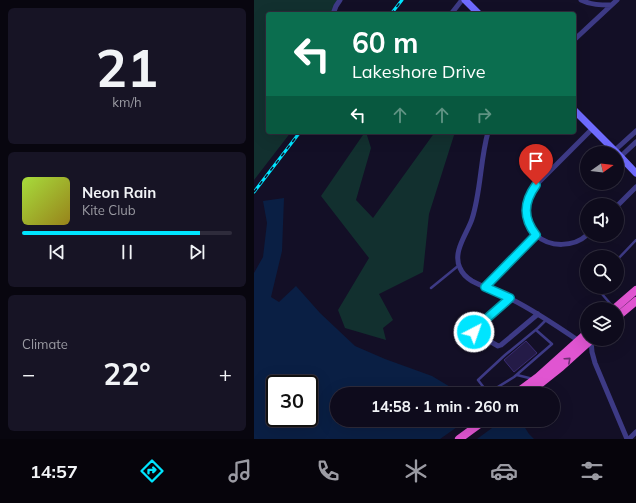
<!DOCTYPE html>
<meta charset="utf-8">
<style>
:root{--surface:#0e0b1c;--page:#171425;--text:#f1f3f6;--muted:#9b9ba3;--line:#2e2b3b;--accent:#00e5ff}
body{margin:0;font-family:Mulish,sans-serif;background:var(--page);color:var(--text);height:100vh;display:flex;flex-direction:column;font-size:15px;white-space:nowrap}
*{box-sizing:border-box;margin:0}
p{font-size:13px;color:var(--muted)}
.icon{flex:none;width:22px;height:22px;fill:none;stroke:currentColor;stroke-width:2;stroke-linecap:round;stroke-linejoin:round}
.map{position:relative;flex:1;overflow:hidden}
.details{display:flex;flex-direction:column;gap:8px;padding:8px;background:#08060f;width:254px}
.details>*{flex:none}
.guide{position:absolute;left:12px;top:12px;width:310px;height:122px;border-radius:4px;box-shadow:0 4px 16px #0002,0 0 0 1px var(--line);background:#0b6e4f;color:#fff;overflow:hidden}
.needle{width:26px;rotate:76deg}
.buttons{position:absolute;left:326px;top:146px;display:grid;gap:8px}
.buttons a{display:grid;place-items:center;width:44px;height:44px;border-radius:50%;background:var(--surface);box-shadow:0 4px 16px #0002,0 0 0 1px var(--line);font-size:20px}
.speed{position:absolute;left:12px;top:375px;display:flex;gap:8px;font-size:20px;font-weight:700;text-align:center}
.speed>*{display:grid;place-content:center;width:52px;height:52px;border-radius:50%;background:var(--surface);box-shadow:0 4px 16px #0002,0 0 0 1px var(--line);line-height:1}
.speed .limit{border:2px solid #111;border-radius:6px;background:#fff;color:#111}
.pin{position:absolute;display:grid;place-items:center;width:34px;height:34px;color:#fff;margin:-41px -17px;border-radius:50% 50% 50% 0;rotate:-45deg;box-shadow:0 0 4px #0007}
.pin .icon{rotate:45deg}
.me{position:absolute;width:44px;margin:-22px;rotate:41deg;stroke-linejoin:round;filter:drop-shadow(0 0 3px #0008)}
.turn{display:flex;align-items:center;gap:14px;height:84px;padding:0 20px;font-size:18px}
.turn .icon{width:52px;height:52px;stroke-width:2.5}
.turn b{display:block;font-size:28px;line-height:34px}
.lanes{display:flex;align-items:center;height:38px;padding:0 20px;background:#0003;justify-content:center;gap:20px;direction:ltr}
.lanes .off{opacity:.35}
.big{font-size:30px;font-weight:700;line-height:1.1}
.details .widget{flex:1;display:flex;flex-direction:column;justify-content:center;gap:6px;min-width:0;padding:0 14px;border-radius:6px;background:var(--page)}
.details .dial{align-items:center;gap:0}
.dial b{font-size:52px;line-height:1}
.song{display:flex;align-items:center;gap:12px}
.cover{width:48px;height:48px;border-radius:6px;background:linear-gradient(135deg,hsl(80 70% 55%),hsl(50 70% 35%))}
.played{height:4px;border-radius:2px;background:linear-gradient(90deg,var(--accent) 85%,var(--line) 85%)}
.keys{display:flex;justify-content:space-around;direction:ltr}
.heat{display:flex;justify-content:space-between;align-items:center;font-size:22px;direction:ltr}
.trip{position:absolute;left:76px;top:387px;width:230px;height:40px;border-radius:20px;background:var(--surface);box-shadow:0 4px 16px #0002,0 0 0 1px var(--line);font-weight:700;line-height:40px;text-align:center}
.tabs{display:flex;height:64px;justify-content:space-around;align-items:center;background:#06040b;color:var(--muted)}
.tabs .icon{width:28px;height:28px}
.tabs .current{color:var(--accent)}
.tabs b{font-size:18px;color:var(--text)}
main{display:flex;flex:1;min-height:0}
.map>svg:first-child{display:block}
.green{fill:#12302f}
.water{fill:#0a1f44;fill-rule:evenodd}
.pier{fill:#130f26}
.building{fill:#241b47;stroke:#3b2d73}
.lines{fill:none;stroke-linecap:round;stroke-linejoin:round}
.service{stroke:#3d3a85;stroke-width:2.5}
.minor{stroke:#3d3a85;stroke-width:5}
.secondary{stroke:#6f6bff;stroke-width:7}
.trunk{stroke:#e055d1;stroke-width:8}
.rail-casing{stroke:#00e5ff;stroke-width:3}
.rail{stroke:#130f26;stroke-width:1.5;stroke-dasharray:4.5;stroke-linecap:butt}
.oneway{stroke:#6f2e73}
.route-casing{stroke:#0095a6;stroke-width:10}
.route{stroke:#00e5ff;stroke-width:7}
</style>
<main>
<section class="details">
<div class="widget dial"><b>21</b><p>km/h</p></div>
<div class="widget">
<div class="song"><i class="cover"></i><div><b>Neon Rain</b><p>Kite Club</p></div></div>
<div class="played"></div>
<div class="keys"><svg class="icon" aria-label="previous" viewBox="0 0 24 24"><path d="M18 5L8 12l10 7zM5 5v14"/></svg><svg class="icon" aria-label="pause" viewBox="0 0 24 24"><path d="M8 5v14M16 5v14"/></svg><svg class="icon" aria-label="next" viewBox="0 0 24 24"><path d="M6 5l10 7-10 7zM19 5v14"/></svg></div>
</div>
<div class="widget"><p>Climate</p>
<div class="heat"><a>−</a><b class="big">22°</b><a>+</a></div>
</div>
</section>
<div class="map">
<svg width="382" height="439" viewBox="0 0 382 439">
<rect width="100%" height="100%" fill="#130f26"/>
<path class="green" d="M0,0H88L80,14H14V132H37L0,180Z
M111,132H112L117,148L102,200L119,218L181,132H201L175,214L169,272L125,294L139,320L129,328L132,340L91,328L84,310L115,258L67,196Z"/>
<path class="water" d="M30,198L28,251L17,297L25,302L42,286L66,313L101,346L131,359L178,376L208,394H83V420H236L243,424L251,420H266L275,434L280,439H0V273L9,257L13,223L9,201ZM21,384H55V418H21Z"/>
<path class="pier" d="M213,420H240L243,422L247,420H249L223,439H186Z"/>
<path class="building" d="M272,341L283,353L260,372L250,360Z"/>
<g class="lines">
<path class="service" d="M363,260L382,240
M342,287L360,308
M177,288L204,266
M282,330L298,344L260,377L234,393L224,380L251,355L284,328L292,320
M263,375L279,379"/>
<path class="minor" d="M327,0C337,5 347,5 357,5
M79,14L82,6L86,0
M197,14L208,0
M320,40L363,0
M234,132C226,161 227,191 218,219C213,234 198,252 206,268C208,273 213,278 218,281C231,288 245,292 257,299C281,311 303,326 325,341
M360,151L382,131
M366,157L382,142
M363,206L382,187
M333,235C320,247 296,248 282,235C279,232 277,227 275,222C273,218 272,212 272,207C273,199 277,191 282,185L338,129
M231,287L282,235
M256,298L222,328L220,330V332L244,346L247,345L284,314
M337,340L338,352L341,363L373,439
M375,439L382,432"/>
<path class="secondary" d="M211,0L225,14
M320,110L363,153
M363,153L382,173"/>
<path class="trunk" d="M360,309L382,290
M363,317L382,301
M261,394L284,377L333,333
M273,394L307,367L338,339
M205,439L231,420"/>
<g class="rail-casing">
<path id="rail" d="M137,14L148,0
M0,192L46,132"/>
</g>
<use href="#rail" class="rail"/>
</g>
<defs><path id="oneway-chevron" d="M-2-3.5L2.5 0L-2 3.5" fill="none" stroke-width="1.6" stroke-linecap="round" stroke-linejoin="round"/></defs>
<use class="oneway" href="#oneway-chevron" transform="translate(314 360) rotate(-42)"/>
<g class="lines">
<g class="route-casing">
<path id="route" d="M220,332V330L222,328L256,298L231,287L282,235C269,218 269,203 282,185"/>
</g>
<use href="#route" class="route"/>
</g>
</svg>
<div class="buttons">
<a><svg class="needle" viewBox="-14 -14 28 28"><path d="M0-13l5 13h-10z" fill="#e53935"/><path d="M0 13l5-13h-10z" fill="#9b9ba3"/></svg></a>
<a><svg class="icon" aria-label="sound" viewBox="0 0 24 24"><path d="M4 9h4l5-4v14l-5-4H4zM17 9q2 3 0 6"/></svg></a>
<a><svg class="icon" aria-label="search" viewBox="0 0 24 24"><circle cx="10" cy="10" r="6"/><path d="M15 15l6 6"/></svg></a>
<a><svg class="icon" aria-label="layers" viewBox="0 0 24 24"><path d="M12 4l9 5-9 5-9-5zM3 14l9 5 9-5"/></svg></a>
</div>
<div class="speed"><div class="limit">30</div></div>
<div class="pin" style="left:282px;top:185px;background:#d93025"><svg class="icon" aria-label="arrive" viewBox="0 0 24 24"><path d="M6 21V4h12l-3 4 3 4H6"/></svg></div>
<svg class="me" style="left:220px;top:332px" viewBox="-20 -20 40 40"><circle r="17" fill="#00e5ff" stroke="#fff" stroke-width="3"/><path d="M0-11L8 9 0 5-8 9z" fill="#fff"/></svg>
<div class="trip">14:58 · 1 min · 260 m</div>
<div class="guide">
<div class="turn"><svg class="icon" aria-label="left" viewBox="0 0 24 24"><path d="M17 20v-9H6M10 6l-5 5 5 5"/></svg><div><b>60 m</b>Lakeshore Drive</div></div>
<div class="lanes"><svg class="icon" aria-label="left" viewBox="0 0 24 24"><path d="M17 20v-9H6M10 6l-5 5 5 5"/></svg><svg class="icon off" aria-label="ahead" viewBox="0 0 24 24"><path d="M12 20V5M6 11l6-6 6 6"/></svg><svg class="icon off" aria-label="ahead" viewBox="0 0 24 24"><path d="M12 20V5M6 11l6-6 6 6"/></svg><svg class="icon off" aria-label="right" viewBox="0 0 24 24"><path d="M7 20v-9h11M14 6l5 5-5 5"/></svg></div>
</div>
</div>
</main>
<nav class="tabs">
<b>14:57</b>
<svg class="icon current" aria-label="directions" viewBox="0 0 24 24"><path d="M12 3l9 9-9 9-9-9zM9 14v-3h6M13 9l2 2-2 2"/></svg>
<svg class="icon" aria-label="music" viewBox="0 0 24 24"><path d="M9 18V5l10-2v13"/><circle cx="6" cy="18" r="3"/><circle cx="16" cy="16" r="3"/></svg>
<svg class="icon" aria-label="phone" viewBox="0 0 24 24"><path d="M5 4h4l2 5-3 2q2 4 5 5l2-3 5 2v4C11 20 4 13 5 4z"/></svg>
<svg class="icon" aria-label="climate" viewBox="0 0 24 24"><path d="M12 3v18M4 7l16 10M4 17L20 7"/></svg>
<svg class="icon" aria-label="car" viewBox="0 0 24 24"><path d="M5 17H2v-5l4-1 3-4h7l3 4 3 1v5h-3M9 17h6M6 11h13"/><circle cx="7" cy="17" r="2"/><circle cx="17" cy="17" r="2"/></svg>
<svg class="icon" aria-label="filters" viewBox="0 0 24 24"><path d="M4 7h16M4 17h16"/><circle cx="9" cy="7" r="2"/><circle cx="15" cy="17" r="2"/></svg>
</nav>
